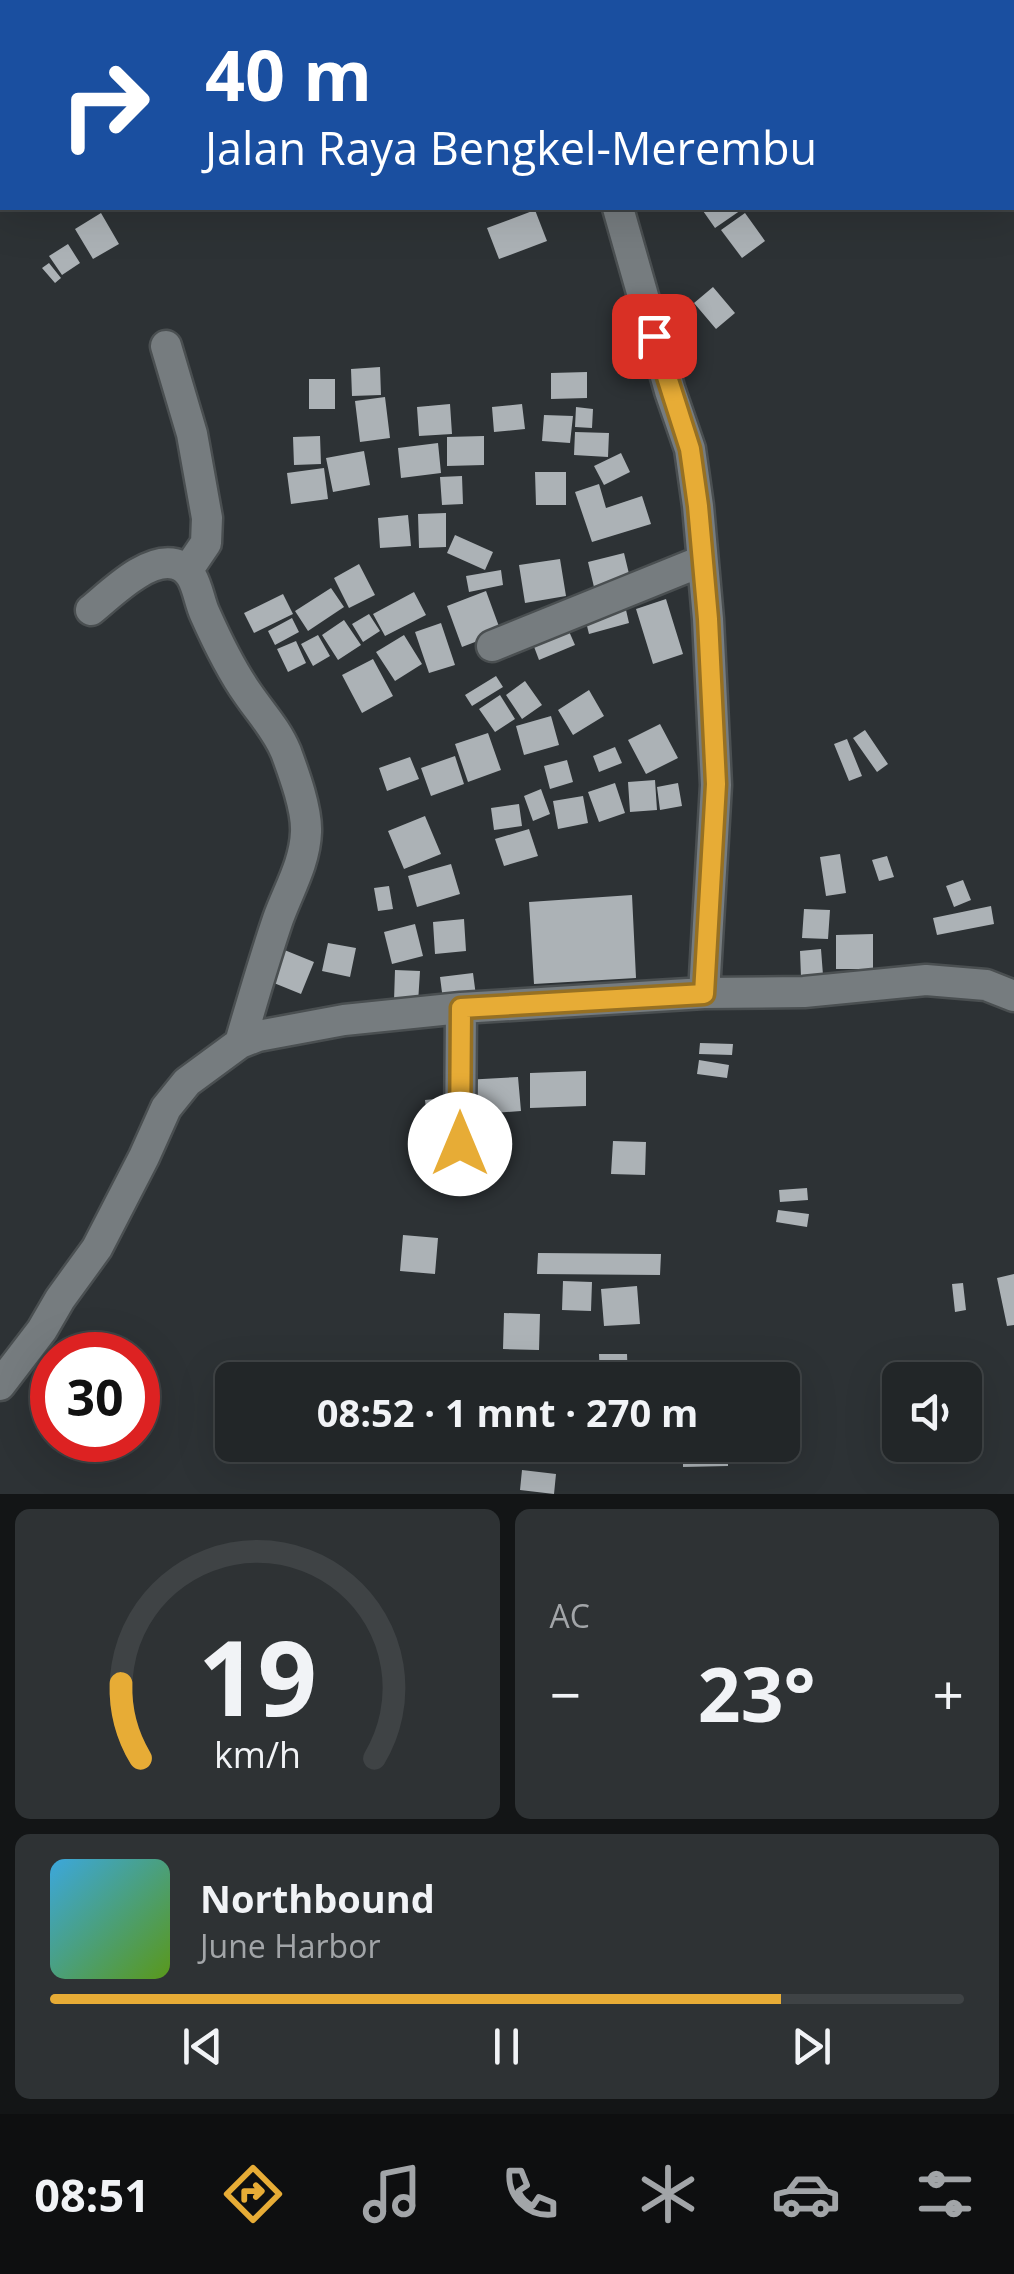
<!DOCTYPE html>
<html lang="id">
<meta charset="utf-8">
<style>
:root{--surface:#222628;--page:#2e3234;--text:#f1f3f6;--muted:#a2a5a8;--line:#3f4345;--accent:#e7ac36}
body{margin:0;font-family:"Open Sans",sans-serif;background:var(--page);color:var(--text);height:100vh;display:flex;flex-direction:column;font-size:38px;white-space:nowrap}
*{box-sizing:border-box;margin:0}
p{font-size:32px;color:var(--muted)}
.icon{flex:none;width:55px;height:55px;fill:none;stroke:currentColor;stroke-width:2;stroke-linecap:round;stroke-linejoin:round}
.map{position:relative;height:1494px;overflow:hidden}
.sheet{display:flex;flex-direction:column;gap:15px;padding:15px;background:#131516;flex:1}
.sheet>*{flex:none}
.hud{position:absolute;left:0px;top:0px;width:1015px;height:210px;box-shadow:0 10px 40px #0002,0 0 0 2px var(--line);background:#1a4fa0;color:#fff;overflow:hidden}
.fabs{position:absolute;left:882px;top:1362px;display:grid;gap:20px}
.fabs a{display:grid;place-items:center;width:100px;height:100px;border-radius:15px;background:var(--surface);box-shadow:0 10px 40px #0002,0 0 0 2px var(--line);font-size:50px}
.speed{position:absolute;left:30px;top:1332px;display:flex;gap:20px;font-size:50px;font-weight:700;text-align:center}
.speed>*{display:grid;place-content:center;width:130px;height:130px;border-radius:50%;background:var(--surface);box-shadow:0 10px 40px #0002,0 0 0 2px var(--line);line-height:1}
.speed .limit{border:15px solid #d22;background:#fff;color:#111}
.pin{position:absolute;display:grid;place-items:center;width:85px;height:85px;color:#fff;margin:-42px;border-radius:20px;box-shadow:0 5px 15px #0006}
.me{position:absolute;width:110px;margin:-55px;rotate:0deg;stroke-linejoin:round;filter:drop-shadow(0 0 8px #0008)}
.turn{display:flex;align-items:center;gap:35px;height:210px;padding:0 40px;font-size:45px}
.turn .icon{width:130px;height:130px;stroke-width:2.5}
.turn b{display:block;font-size:70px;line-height:85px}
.big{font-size:75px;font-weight:700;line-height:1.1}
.sheet .card{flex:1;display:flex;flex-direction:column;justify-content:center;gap:15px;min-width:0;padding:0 35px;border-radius:15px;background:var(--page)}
.sheet .dial{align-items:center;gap:0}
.dial svg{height:260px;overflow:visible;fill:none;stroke:var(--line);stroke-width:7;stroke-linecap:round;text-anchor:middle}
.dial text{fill:var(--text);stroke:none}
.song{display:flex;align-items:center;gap:30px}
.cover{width:120px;height:120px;border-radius:15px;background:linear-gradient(135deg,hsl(200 70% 55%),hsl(90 70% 35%))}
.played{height:10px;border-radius:5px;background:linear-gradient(90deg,var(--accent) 80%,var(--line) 80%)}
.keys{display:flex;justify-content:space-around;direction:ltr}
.heat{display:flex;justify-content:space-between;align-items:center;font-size:55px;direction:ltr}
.sheet .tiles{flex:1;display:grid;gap:15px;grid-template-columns:1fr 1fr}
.card:last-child{grid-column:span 2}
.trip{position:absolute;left:215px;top:1362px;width:585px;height:100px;border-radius:15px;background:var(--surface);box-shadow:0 10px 40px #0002,0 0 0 2px var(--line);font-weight:700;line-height:100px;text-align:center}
.menu{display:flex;height:160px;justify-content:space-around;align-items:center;background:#0e0f10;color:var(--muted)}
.menu .icon{width:70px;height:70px}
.menu .on{color:var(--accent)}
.menu b{font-size:45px;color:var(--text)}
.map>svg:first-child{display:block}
.building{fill:#acb2b6}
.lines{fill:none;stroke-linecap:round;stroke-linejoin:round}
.minor-casing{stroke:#4a4f51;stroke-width:35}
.minor{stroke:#767c7f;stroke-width:30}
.route-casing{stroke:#967023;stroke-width:25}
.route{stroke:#e7ac36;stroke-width:18}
</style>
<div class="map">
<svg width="1014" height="1494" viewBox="0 0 1014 1494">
<rect width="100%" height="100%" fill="#2d3235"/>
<path class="building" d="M701,208H744L715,228Z
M535,210L547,241L499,259L487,228Z
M101,213L119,244L93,259L75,229Z
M745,213L765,241L742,258L721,230Z
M68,244L80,263L62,275L49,256Z
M49,263L61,278L55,283L42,268Z
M713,287L735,313L716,329L694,303Z
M380,367L381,395L352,396L351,369Z
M587,372V398L551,399V373Z
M309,379H335V409H309Z
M385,397L390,438L360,442L355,401Z
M450,404L452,434L419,436L417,407Z
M522,404L525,429L494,432L492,407Z
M576,407L593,409L592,428L575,427Z
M544,415L573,416L570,443L542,441Z
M575,432L609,433L608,457L574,455Z
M320,436L321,464L294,465L293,437Z
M484,436V465L447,466V437Z
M438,443L441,473L401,478L398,448Z
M364,451L370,485L333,492L326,458Z
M621,453L630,472L604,485L594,466Z
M324,468L328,499L291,504L287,473Z
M535,472H566V505H536Z
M462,476L463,504L442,505L440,477Z
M599,484L606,508L642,496L651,524L592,542L575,492Z
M446,513V547L419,548L418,514Z
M408,515L411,546L380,548L378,518Z
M455,535L493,552L485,570L447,553Z
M624,553L630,578L594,587L588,562Z
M560,559L566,596L525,603L519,565Z
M359,564L375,595L349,608L334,578Z
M501,570L503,585L469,592L466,576Z
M331,588L344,607L308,631L295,611Z
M486,591L501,632L462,647L447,606Z
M414,592L426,615L385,636L373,614Z
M283,594L293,614L254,633L244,613Z
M666,599L683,654L653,664L636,609Z
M626,610L629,623L589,634L586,622Z
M369,614L380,631L363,642L352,624Z
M292,618L299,632L275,645L268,631Z
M344,620L361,645L338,660L322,635Z
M441,623L455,665L429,673L415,632Z
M568,629L575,645L539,660L533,644Z
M318,635L330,656L313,666L301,644Z
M404,635L422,664L395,681L376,652Z
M296,641L306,663L288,672L277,649Z
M373,659L393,696L362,713L342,675Z
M496,676L503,687L472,706L465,695Z
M525,681L542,705L522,719L506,695Z
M589,690L604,716L573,735L558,710Z
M500,695L515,719L495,732L479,709Z
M551,716L559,745L524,755L516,726Z
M660,724L678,758L646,774L628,740Z
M865,730L888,764L877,772L853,738Z
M488,733L501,770L468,782L455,744Z
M847,739L862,776L849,781L834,744Z
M615,747L622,763L599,772L593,756Z
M455,756L464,784L431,796L421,768Z
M410,757L419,779L387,791L379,768Z
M567,760L573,782L550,789L544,766Z
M655,780L657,810L630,812L628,782Z
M615,783L625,813L599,822L588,792Z
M678,783L682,806L660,810L657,787Z
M541,789L550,814L533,821L524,796Z
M583,796L588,823L558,829L553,801Z
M519,804L522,826L494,830L491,808Z
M425,816L441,854L404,869L388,831Z
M529,829L538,856L504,866L495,839Z
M840,854L846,893L826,896L820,857Z
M887,856L894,877L879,881L872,860Z
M451,864L460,894L417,907L408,876Z
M963,880L971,900L954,907L946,886Z
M389,886L393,909L378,911L374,888Z
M632,895L636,978L534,984L529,902Z
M991,906L994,924L937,935L933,918Z
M804,909L830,910L828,939L802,938Z
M464,919L466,951L435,954L433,922Z
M415,924L423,956L392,964L384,932Z
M873,934V969H836V935Z
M328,943L356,948L350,977L322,971Z
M282,949L314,962L301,994L269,981Z
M821,949L823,975L801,977L800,951Z
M395,970L420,971L418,1003L394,1001Z
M473,973L476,996L443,1000L440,977Z
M700,1043L733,1044L732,1055L699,1054Z
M699,1060L729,1065L727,1078L697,1074Z
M586,1071V1106L530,1108V1073Z
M518,1077L521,1111L466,1115L464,1080Z
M455,1097L457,1114L427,1117L425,1100Z
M501,1116L505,1162L470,1166L466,1120Z
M613,1141L646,1142L645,1175L611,1174Z
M807,1188L808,1200L780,1202L779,1190Z
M778,1210L809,1214L807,1227L776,1222Z
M403,1235L438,1238L435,1274L400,1271Z
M538,1253L661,1254L660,1275L537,1274Z
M1014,1274V1325L1007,1326L997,1278Z
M563,1281L592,1282L591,1311L562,1310Z
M963,1283L966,1310L955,1312L952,1284Z
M637,1286L640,1324L604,1326L601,1289Z
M504,1313L540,1314L539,1350L503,1349Z
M599,1354H627L628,1380H600Z
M683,1445H728V1466L683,1467Z
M522,1470L556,1474L554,1494L520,1490Z"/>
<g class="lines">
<g class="minor-casing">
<path id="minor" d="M558,0L559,2
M618,208L670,391L690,449L698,506L708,619L716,785L704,993
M166,346L192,434L207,518L206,543L187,571
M91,610C111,594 147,557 175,564C197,569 197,597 205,614C217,641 231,670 248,694C261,713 277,730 286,752C294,774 307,809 306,832C305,863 288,891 278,919C264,960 252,1002 240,1043
M492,646L702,561
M460,1144L461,1008
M0,1385L42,1330L60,1299L97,1248L144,1157L166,1108L187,1082L240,1043L258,1036L344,1020L461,1008L704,993L804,992L926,980L986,985L1014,996"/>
</g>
<use href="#minor" class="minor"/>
</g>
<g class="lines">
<g class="route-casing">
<path id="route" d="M460,1144L461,1008L704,994L716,784L708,619L698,506L690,449L654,336"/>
</g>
<use href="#route" class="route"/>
</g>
</svg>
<div class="fabs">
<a><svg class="icon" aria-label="sound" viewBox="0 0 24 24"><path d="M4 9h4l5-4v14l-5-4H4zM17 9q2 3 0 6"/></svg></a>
</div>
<div class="speed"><div class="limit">30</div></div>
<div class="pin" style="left:654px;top:336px;background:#d93025"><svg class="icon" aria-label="arrive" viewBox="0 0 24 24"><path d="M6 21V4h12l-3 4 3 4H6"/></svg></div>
<svg class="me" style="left:460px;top:1144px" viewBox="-20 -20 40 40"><circle r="19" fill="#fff"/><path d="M0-13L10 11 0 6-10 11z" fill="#e7ac36"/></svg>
<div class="trip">08:52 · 1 mnt · 270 m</div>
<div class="hud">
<div class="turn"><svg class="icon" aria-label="right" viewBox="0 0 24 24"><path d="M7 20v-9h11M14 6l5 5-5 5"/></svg><div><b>40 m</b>Jalan Raya Bengkel-Merembu</div></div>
</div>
</div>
<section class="sheet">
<div class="tiles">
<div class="card dial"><svg viewBox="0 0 100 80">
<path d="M14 69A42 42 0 1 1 86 69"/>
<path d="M14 69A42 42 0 0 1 8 46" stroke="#e7ac36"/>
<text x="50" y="56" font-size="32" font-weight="700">19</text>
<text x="50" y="72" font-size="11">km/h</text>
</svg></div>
<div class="card"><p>AC</p>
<div class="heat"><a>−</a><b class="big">23°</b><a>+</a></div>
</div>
<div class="card">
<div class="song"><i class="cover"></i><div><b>Northbound</b><p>June Harbor</p></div></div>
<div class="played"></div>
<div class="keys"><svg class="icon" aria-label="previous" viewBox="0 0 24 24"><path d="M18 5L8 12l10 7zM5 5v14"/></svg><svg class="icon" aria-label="pause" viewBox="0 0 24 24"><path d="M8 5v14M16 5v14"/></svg><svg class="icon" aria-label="next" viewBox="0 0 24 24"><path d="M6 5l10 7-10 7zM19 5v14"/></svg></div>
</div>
</div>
</section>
<nav class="menu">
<b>08:51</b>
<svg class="icon on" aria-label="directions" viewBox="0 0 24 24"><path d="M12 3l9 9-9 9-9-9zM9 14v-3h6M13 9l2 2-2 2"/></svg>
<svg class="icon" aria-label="music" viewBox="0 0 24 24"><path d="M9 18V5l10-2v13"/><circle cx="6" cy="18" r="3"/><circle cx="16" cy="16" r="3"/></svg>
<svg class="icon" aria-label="phone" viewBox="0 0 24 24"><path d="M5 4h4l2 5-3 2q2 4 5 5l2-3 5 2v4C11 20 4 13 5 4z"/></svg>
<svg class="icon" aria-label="climate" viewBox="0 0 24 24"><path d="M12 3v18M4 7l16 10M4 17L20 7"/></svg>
<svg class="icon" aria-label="car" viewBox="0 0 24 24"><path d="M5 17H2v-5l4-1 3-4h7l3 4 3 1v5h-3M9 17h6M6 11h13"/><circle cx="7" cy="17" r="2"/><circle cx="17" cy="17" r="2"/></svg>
<svg class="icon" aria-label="filters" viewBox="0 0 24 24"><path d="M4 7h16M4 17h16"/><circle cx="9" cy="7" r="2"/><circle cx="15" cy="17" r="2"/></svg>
</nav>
